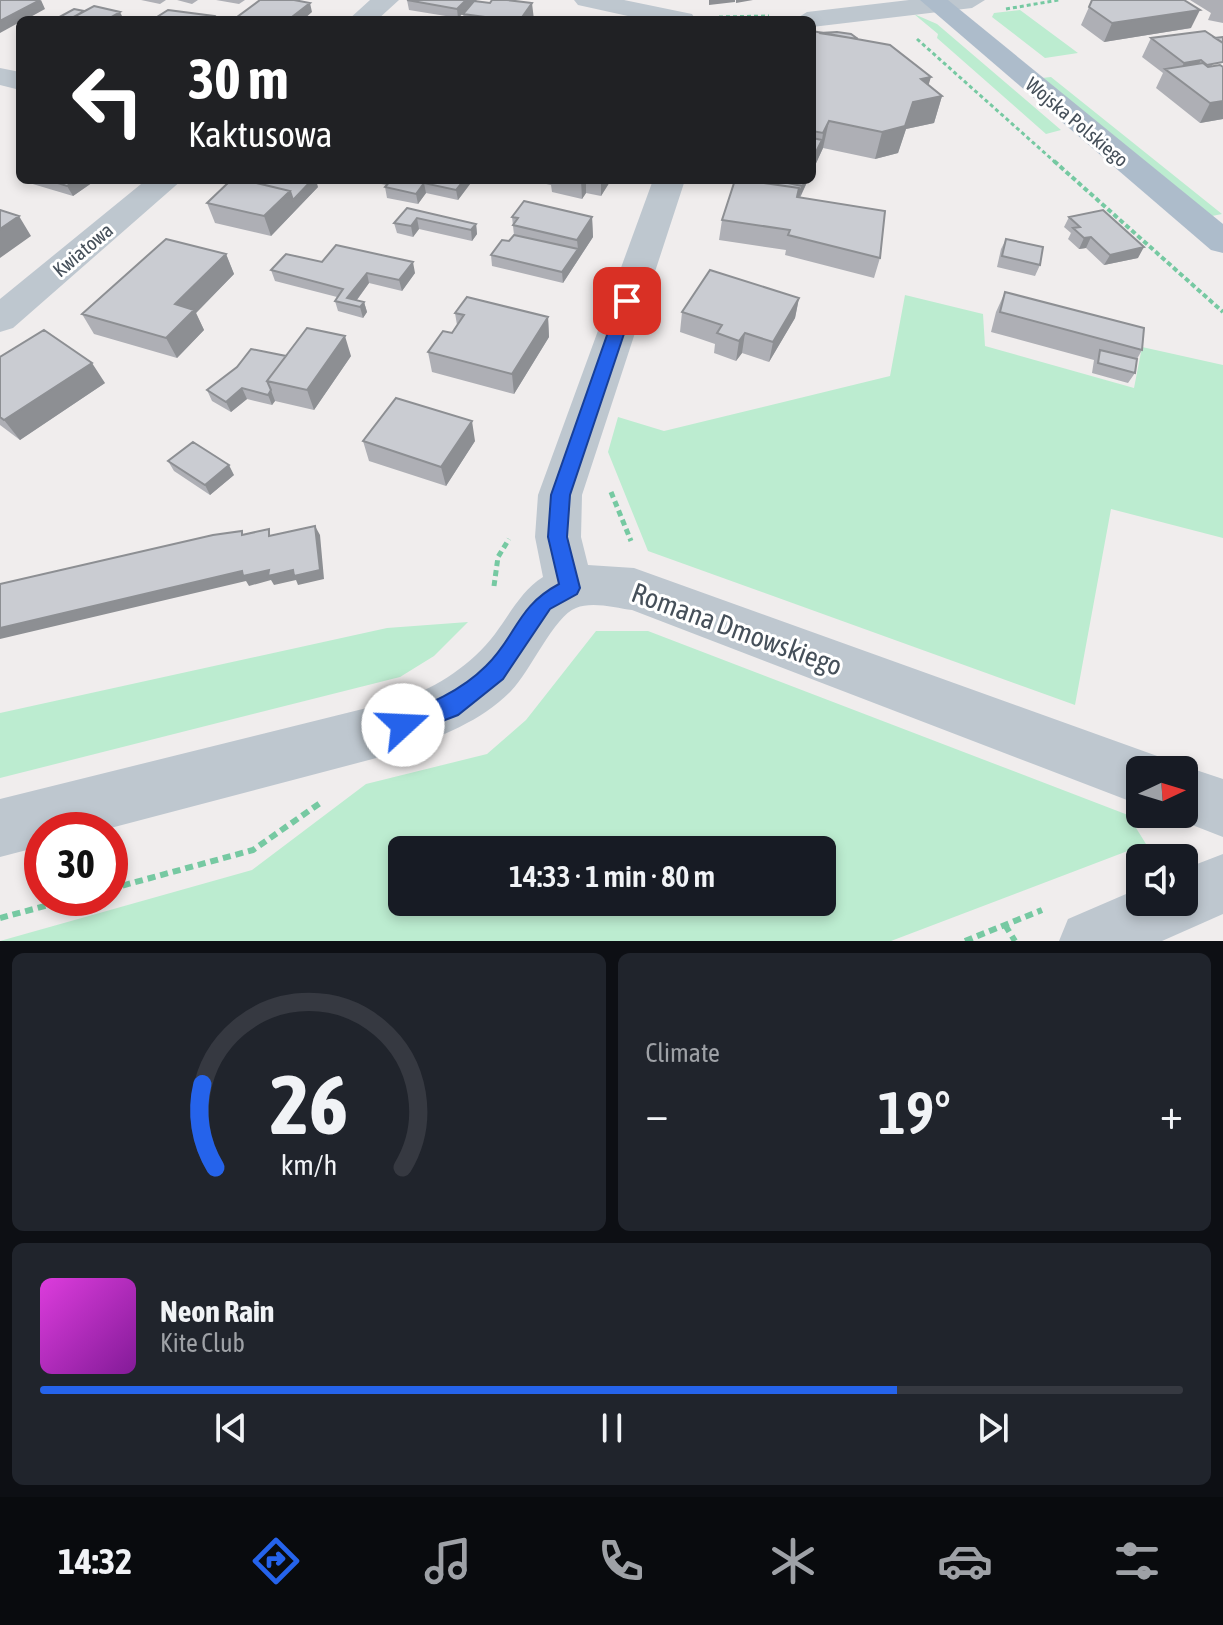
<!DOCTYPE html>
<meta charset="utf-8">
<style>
:root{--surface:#171b24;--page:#20242c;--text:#f1f3f6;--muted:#9ea1a6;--line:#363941;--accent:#2563eb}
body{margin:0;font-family:"Asap Condensed",sans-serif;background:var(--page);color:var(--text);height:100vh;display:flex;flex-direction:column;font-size:30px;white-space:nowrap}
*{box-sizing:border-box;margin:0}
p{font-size:26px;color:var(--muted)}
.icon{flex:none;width:44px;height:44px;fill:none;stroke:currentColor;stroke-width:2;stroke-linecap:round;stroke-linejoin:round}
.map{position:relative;height:941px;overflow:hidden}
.panel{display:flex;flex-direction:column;gap:12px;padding:12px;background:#0d0f14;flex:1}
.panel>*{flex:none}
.banner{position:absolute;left:16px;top:16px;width:800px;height:168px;border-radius:12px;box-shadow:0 4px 12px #0003;background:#202124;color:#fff;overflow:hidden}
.needle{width:52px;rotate:86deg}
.tools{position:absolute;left:1126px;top:756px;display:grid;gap:16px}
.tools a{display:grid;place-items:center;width:72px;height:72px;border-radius:12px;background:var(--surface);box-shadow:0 4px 12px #0003;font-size:40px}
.speed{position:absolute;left:24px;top:812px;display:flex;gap:16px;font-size:40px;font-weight:700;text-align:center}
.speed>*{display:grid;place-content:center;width:104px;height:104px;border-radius:50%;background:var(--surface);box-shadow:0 4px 12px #0003;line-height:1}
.speed .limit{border:12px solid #d22;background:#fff;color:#111}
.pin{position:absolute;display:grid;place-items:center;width:68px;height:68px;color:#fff;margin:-34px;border-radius:16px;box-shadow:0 4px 12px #0006}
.me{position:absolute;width:88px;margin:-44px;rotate:70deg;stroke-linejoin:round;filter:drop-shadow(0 0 6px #0008)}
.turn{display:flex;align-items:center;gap:28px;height:168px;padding:0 40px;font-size:36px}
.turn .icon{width:104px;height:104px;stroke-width:2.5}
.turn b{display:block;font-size:56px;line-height:68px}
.big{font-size:60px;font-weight:600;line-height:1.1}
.panel .card{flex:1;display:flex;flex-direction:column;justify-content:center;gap:12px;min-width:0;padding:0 28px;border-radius:12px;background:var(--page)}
.panel .dial{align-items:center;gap:0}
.dial svg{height:208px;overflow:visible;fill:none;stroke:var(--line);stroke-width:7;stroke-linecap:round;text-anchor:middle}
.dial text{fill:var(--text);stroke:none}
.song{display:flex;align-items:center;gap:24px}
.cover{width:96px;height:96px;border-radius:12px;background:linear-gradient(135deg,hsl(300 70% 55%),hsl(290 70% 35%))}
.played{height:8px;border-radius:4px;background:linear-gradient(90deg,var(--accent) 75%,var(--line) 75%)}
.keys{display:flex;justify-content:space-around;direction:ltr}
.heat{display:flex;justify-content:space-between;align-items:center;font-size:44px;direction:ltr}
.panel .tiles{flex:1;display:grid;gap:12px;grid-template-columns:1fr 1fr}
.card:last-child{grid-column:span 2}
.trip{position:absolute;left:388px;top:836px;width:448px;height:80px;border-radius:12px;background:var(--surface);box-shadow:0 4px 12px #0003;font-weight:600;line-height:80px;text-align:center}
.tab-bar{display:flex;height:128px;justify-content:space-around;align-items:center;background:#090b0e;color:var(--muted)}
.tab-bar .icon{width:56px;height:56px}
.tab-bar .on{color:var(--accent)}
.tab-bar b{font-size:36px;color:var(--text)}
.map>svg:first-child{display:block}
.green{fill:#bcecd0;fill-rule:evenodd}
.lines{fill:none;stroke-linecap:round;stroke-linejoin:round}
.path-far3{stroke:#76c9a2;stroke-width:3;stroke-dasharray:4 3;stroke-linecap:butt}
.path-far2{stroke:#76c9a2;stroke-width:4;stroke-dasharray:5 3;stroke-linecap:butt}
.path-far1{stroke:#76c9a2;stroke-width:5;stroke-dasharray:6 4;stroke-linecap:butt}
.path{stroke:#76c9a2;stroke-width:6;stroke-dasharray:8 5;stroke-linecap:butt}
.minor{fill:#bec7cf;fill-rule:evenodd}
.major{fill:#adbccb;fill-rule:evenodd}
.wall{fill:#aeafb5}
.shaded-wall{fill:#8d8f93}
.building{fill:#caccd2;stroke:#8d8f93;stroke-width:2}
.route{fill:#2563eb;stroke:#184099;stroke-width:2}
.labels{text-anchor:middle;stroke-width:6;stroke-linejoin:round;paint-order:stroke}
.far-street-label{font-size:20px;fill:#46505a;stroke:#fff}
.near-street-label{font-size:28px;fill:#46505a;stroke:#fff}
</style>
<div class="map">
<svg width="1223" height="941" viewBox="0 0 1223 941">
<rect width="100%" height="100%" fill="#f0eded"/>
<path class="green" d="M1020,10L1078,53L1045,58L992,17L994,13Z
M914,14L937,24L1061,130L1046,134L937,38L938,34Z
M1051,77L1222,214L1212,216L1042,78Z
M905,295L983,314L985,346L1134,388L1142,347L1223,365V538L1111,509L1075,705L648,551L608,452L618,417L664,431L890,376Z
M468,622L434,656L400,677L0,778V713L387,628Z
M596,631H648L1128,815L1146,844L891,941H0L252,870L366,784L487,754L526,720ZM822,850V902H402V850Z"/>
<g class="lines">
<path class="path-far3" d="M1006,9L1059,0
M719,17L769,16
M917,39L1056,163"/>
<path class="path-far2" d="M1054,161L1223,312"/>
<path class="path-far1" d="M611,492L631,541
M494,586L498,557L509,539"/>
<path class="path" d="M110,889L253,850L323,801
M0,918L75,898
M1005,925L1015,941
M965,941L1042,910"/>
<path class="minor" d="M370,0H399L377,20H348Z
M574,0H624L692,14L696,20H646L578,5Z
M909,0H985L972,8L812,27V20H794L807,12Z
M0,68L20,72V90L0,85Z
M146,180H182L13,328L0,332V299Z
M653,180H685L582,495L581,537L588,565L634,568L1160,757L1165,770H1140V805L632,610C616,608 592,601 576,608C554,616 530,672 511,691C482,721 441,736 403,751L103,830H42V846L0,857V799L403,699C439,686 471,665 495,634C510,614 521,591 543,577L535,537L538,495Z
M1184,766L1223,779V837L1164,814H1184V770H1173Z
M1223,854V914L1162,941H1059L1068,919L1140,888V902H1184V869Z"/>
<path class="major" d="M920,0H948L1223,224V253L1211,250Z"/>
</g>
<path class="wall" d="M141,0H166L160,4Z
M177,0H198L192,4Z
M216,0H245L239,4Z
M407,0L476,1L534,20H464L463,14L464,12L458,18L409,10Z
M1190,0H1223V23L1208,20L1211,13Z
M1089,7L1191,28L1104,42L1081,25Z
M812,31L858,39L928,85L942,96L934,123L906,129L898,153L875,159L823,148L812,172Z
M1205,31L1223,119L1200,123L1156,88L1163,73L1142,57L1151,38Z
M25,180H96L73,196L26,182Z
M380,180H473L458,200L426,193L418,204L387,198L385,187L387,185L381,184Z
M527,180H611L601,196L586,193L582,199L552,192L551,185Z
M735,180H808L800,198L880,258L874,278L785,255L786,250L719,240L722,220Z
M318,187L271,236L215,223L207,203Z
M407,208L476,224L477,234L472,241L419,229L413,237L397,233L394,223Z
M512,217H592L593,237L563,283L492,266L491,255L509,241L514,235Z
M1069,217L1138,258L1104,265L1086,248L1079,249L1068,239L1071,233L1064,227Z
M1006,239L1040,265L1035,276L997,267L1001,249Z
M226,254L234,274L196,313L204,330L177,358L94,334L82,314Z
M322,262L415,273L402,291L369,283L357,300L364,302L367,312L363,318L338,311L335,301L337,297L275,281L271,270Z
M1005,292L1142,350L1137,359L1135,373L1128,383L1092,373L1094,360L991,332L996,312Z
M799,298L795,318L769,362L742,353L736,361L714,353L715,344L680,332L682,312Z
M455,313L548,317L549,337L514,394L432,372L428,352L452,333L457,325Z
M286,356H351L314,410L275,401L272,405L247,399L231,412L212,401L207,390Z
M0,357L105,383L20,440L0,425Z
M363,441H475L446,486L369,461Z
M168,461L234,475L210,495L174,471Z"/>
<path class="shaded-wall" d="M41,0L45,9L25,20H20V22L0,33V21Z
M466,0H477L458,18L457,9Z
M709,0H735V2L709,5Z
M736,0H753L736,3Z
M310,3L312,12L303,20H288Z
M532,3L534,20H520Z
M1200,10L1191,28L1104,42L1112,23Z
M120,12L124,20H106Z
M1201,60L1191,79L1176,78L1184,63Z
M931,77L924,100L942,96L934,123L906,129L898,153L875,159L882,132L921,79Z
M1223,101V119L1200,123L1210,103Z
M829,121L823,148L812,172V160L822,140L823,133Z
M75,180H96L73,196L67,186Z
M312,180H316L318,187L271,236L264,216L290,191Z
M464,180H473L458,200L456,190Z
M581,180H586V193L582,199Z
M601,180H611L601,196Z
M803,180H808L800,197Z
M424,183L426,193L418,204L416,194Z
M19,216L31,236L0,258V229Z
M592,217L593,237L563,283L562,272L578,249L577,240Z
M417,218L419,229L413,237L411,226Z
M476,224L477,234L472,241L471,230Z
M1091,237L1086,248L1079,249L1084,238Z
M1144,247L1138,258L1104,265L1110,255Z
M226,254L234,274L196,313L204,330L177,358L166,338L175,304Z
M413,262L415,273L402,291L399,280Z
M367,273L369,283L353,305L347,298Z
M799,298L795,318L769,362L773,342Z
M364,302L367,312L363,318L360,307Z
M548,317L549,337L514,394L512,374Z
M745,333L742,353L736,361L739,341Z
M345,336L351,356L314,410L307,390Z
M92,363L105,383L20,440L4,420Z
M242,388L247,399L231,412L226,402Z
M271,390L275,401L272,405L268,395Z
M472,421L475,441L446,486L441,467Z
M229,465L234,475L210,495L205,485Z
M315,526L320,535L324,579L298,585L296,580L274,585L271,580L249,586L246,581L0,639V628Z"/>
<path class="building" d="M0,0H40L0,21Z
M260,0H294L310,3L288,20H233Z
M407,0H466L457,9Z
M492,0H507L532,3L520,20H507L463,14L474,1L490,3Z
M1092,0H1184L1200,10L1112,23L1089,7Z
M94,6L120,12L106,20H68Z
M74,9L84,11L68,20H54Z
M168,10L214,16L209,20H171L157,17Z
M812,31L890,45L931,77L921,79L942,96L913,102L905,126L882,132L829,121L823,133L812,131Z
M1205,31L1223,43V62L1207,65L1201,60L1184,63L1151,38Z
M837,32L851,34L858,39L819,33Z
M1223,37V43L1215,38Z
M1203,63L1208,67L1220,65L1223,67V101L1210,103L1165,69Z
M812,138L822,140L812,160Z
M48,180H75L67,186Z
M231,180H244L290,191L264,216L207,203Z
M245,180H312L293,200L290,191Z
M391,180H464L456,190L424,183L416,194L385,187Z
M735,180H744L799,188L797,197L885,211L880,258L788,235L790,230L722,220Z
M744,180H774L802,186L798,198L799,188Z
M524,201L592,217L577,240L513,225L518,218L512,217Z
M407,208L476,224L471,230L417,218L411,226L394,223Z
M0,210L19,216L0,229Z
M1103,210L1144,247L1110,255L1091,237L1084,238L1073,228L1080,227L1069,217Z
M514,235L578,249L562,272L491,255L502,240L509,241Z
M166,239L226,254L175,304L194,310L166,338L82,314Z
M1006,239L1043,247L1040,265L1002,256Z
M336,245L413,262L399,280L367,273L347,298L364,302L360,307L335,301L343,289L271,270L286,254L322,262Z
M710,270L799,298L773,342L745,333L739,341L717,333L722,325L682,312Z
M1005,292L1144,328L1142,350L1000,312Z
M467,297L548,317L512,374L428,352L443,331L452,333L464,315L455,313Z
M307,328L345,336L307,390L267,381Z
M44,330L92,363L4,420L0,417V357Z
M251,349L286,356L267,381L271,390L268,395L242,388L226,402L207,390L237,367Z
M1100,350L1137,359L1135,373L1098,363Z
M396,398L472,421L441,467L363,441Z
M193,442L229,465L205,485L168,461Z
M315,526L320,570L294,576L293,570L268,576L269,570L243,576L242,571L0,628V584L213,535L242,531V535L269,529V536Z"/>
<path class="route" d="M627,296L635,301L570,495L567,537L580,588L577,594L550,609L503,679L458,715L403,736L395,732L392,725L395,717C429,704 460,692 486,666C517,636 516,607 559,584L548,537L551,495L619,301Z"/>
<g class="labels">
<g class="far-street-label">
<text transform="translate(1077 122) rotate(40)" y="7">Wojska Polskiego</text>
<text transform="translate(83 250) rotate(-40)" y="7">Kwiatowa</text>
</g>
<g class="near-street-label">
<text transform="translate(737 629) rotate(20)" y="10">Romana Dmowskiego</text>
</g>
</g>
</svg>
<div class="tools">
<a><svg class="needle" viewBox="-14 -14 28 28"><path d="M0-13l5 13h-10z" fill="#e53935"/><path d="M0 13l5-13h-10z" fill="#9ea1a6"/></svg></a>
<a><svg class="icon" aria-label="sound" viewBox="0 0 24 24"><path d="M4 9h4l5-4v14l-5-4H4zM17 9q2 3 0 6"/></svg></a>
</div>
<div class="speed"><div class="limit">30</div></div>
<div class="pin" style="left:627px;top:301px;background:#d93025"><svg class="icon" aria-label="arrive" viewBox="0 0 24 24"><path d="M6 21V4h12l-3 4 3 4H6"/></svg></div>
<svg class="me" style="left:403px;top:725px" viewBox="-20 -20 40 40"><circle r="19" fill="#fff"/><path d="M0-13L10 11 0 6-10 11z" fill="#2563eb"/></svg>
<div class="trip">14:33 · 1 min · 80 m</div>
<div class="banner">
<div class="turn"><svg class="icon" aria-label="left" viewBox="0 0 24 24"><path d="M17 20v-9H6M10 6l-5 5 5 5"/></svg><div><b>30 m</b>Kaktusowa</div></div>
</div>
</div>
<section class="panel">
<div class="tiles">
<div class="card dial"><svg viewBox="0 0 100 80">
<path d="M14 69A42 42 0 1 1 86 69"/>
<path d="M14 69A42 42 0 0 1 9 37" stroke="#2563eb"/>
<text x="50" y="56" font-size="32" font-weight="700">26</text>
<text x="50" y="72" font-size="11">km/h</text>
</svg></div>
<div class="card"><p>Climate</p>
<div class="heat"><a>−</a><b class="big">19°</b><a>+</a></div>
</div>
<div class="card">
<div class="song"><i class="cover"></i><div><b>Neon Rain</b><p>Kite Club</p></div></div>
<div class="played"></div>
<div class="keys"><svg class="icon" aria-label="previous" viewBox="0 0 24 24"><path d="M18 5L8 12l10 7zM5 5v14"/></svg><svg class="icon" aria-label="pause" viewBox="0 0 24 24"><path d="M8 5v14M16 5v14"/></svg><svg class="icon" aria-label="next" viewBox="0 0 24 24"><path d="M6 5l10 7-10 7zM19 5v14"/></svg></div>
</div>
</div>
</section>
<nav class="tab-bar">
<b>14:32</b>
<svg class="icon on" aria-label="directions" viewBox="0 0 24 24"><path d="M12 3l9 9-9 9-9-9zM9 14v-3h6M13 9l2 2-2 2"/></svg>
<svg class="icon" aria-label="music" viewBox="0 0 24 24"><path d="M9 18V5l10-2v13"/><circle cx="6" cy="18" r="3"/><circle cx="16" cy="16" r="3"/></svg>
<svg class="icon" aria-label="phone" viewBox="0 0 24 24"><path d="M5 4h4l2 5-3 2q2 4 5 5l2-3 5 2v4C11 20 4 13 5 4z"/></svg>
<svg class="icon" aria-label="climate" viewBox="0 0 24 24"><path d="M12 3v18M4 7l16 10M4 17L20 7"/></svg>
<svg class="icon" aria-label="car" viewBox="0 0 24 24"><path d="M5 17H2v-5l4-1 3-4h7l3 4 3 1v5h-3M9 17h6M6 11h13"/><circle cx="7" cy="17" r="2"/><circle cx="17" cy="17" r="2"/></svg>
<svg class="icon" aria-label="filters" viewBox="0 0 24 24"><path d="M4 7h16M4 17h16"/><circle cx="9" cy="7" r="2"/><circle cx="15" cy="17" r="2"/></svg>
</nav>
